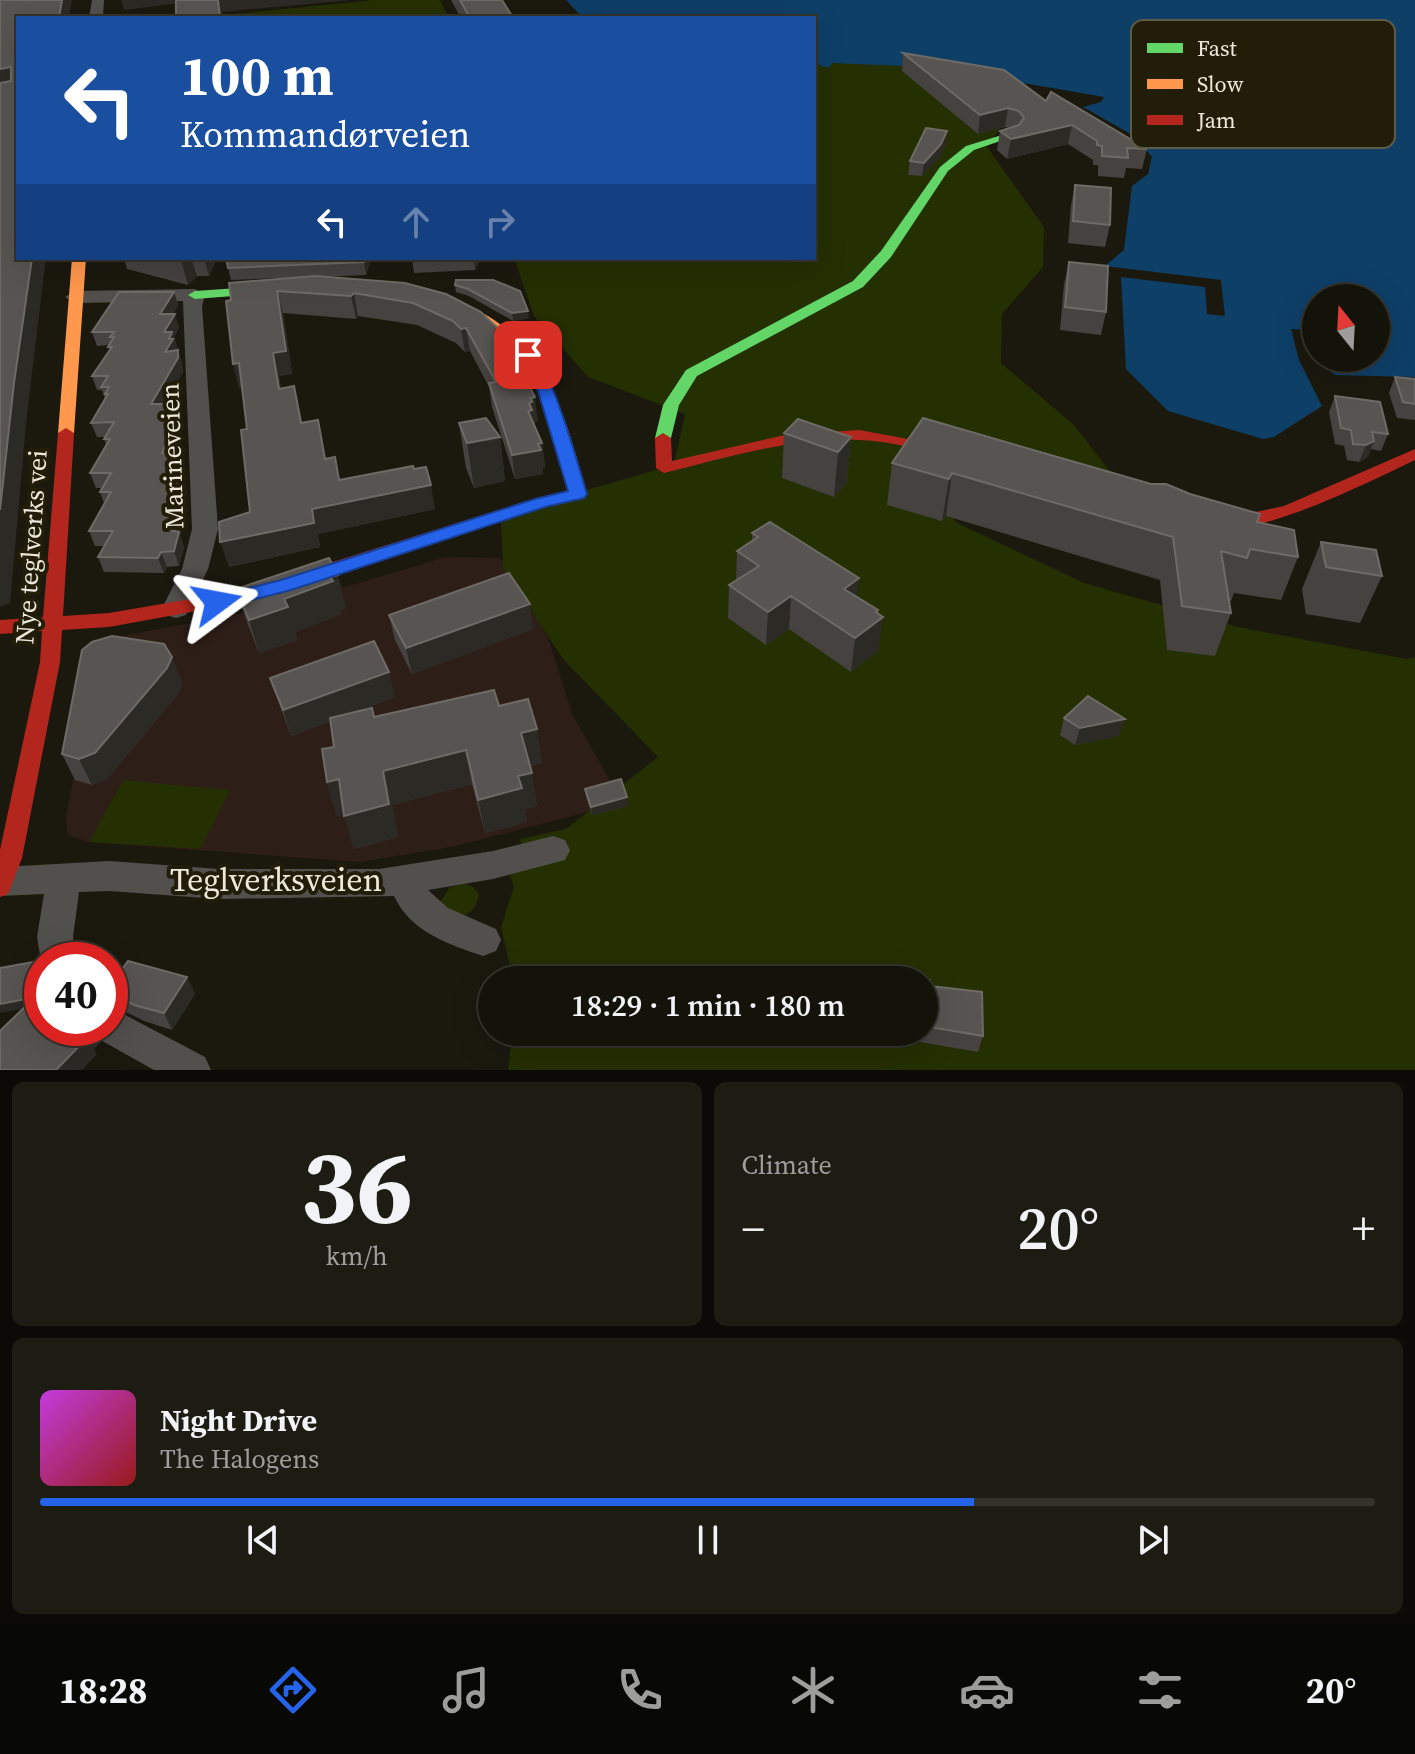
<!DOCTYPE html>
<meta charset="utf-8">
<style>
:root{--surface:#14130a;--page:#1d1c13;--text:#f1f3f6;--muted:#9d9e9c;--line:#33322b;--accent:#2563eb}
body{margin:0;font-family:"Source Serif 4",serif;background:var(--page);color:var(--text);height:100vh;display:flex;flex-direction:column;font-size:30px;white-space:nowrap}
*{box-sizing:border-box;margin:0}
p{font-size:26px;color:var(--muted)}
.icon{flex:none;width:44px;height:44px;fill:none;stroke:currentColor;stroke-width:2;stroke-linecap:round;stroke-linejoin:round}
.map{position:relative;height:1070px;overflow:hidden}
.side{display:flex;flex-direction:column;gap:12px;padding:12px;background:#0b0a06;flex:1}
.side>*{flex:none}
.hud{position:absolute;left:16px;top:16px;width:800px;height:244px;border-radius:0px;box-shadow:0 8px 32px #0002,0 0 0 2px var(--line);background:#1a4fa0;color:#fff;overflow:hidden}
.needle{width:52px;rotate:342deg}
.fabs{position:absolute;left:1302px;top:284px;display:grid;gap:16px}
.fabs a{display:grid;place-items:center;width:88px;height:88px;border-radius:50%;background:var(--surface);box-shadow:0 8px 32px #0002,0 0 0 2px var(--line);font-size:40px}
.speed{position:absolute;left:24px;top:942px;display:flex;gap:16px;font-size:40px;font-weight:700;text-align:center}
.speed>*{display:grid;place-content:center;width:104px;height:104px;border-radius:50%;background:var(--surface);box-shadow:0 8px 32px #0002,0 0 0 2px var(--line);line-height:1}
.speed .limit{border:12px solid #d22;background:#fff;color:#111}
.pin{position:absolute;display:grid;place-items:center;width:68px;height:68px;color:#fff;margin:-34px;border-radius:16px;box-shadow:0 4px 12px #0006}
.me{position:absolute;width:88px;margin:-44px;rotate:77deg;stroke-linejoin:round;filter:drop-shadow(0 0 6px #0008)}
.turn{display:flex;align-items:center;gap:28px;height:168px;padding:0 32px;font-size:36px}
.turn .icon{width:104px;height:104px;stroke-width:2.5}
.turn b{display:block;font-size:56px;line-height:68px}
.lanes{display:flex;align-items:center;height:76px;padding:0 32px;background:#0003;justify-content:center;gap:40px;direction:ltr}
.lanes .off{opacity:.35}
.big{font-size:60px;font-weight:600;line-height:1.1}
.side .card{flex:1;display:flex;flex-direction:column;justify-content:center;gap:12px;min-width:0;padding:0 28px;border-radius:12px;background:var(--page)}
.side .dial{align-items:center;gap:0}
.dial b{font-size:104px;line-height:1}
.song{display:flex;align-items:center;gap:24px}
.cover{width:96px;height:96px;border-radius:12px;background:linear-gradient(135deg,hsl(290 70% 55%),hsl(0 70% 35%))}
.played{height:8px;border-radius:4px;background:linear-gradient(90deg,var(--accent) 70%,var(--line) 70%)}
.keys{display:flex;justify-content:space-around;direction:ltr}
.heat{display:flex;justify-content:space-between;align-items:center;font-size:44px;direction:ltr}
.side .tiles{flex:1;display:grid;gap:12px;grid-template-columns:1fr 1fr}
.card:last-child{grid-column:span 2}
.trip{position:absolute;left:478px;top:966px;width:460px;height:80px;border-radius:40px;background:var(--surface);box-shadow:0 8px 32px #0002,0 0 0 2px var(--line);font-weight:600;line-height:80px;text-align:center}
.tabs{display:flex;height:128px;justify-content:space-around;align-items:center;background:#080804;color:var(--muted)}
.tabs .icon{width:56px;height:56px}
.tabs .on{color:var(--accent)}
.tabs b{font-size:36px;color:var(--text)}
.map>svg:first-child{display:block}
.education{fill:#2e1e18}
.green{fill:#242f02}
.water{fill:#0e3f67;fill-rule:evenodd}
.lines{fill:none;stroke-linecap:round;stroke-linejoin:round}
.street{fill:#52504c;fill-rule:evenodd}
.fast{fill:#63d668;fill-rule:evenodd}
.slow{fill:#ff974d;fill-rule:evenodd}
.jam{fill:#b3261e;fill-rule:evenodd}
.wall{fill:#454240}
.shaded-wall{fill:#2c2a25}
.building{fill:#575451;stroke:#6e6b66;stroke-width:2}
.route{fill:#2563eb;stroke:#184099;stroke-width:2}
.labels{text-anchor:middle;stroke-width:8;stroke-linejoin:round;paint-order:stroke}
.street-label{font-size:26px;fill:#ece9dc;stroke:#211d08}
.near-street-label{font-size:32px;fill:#ece9dc;stroke:#211d08}
.key{fill:#211d08;stroke:#5e5a48;stroke-width:2}
.key-label{font-size:22px;fill:#ece9dc}
</style>
<div class="map">
<svg width="1415" height="1070" viewBox="0 0 1415 1070">
<rect width="100%" height="100%" fill="#1b190e"/>
<path class="education" d="M446,557L499,558L523,588L548,638L573,716L623,803L451,847L360,862L89,842L67,835L66,816L100,640L234,615L352,585Z"/>
<path class="green" d="M374,0H440L449,18H234V14Z
M814,61L930,67L1004,123L987,147L1044,227L1043,267L1002,314L1001,363L1074,425L1116,479L906,452L957,523L1084,583L1238,627L1407,659L1415,657V1070H508L512,1032H924V980H513L501,927L514,887L509,874L524,857L520,839L566,829L658,757L563,659L503,568L501,522L552,500L674,465L685,414L588,377L534,316L514,258H814Z
M123,780L230,790L201,849L89,842Z
M463,883L473,887L479,894C476,908 472,914 457,917L440,903L449,888Z"/>
<path class="water" d="M566,0H1415V377L1335,375L1312,356L1306,330L1291,329L1299,360L1322,406L1274,437L1263,439L1168,411L1126,369L1121,277L1205,287L1207,314L1225,316L1221,280L1105,266L1124,250L1132,186L1148,174L1152,157L1136,137L1083,107L1101,102L1104,97L930,67L832,63L830,67H823L814,61V18H583ZM1316,298H1376V358H1316Z"/>
<g class="lines">
<path class="street" d="M92,0H104L103,18H89Z
M195,289L205,295L202,306L218,529L208,569L186,615L176,618L166,615L162,608L182,569L192,529L183,301L75,303L65,297L75,291Z
M553,836L565,840L570,850L565,860L493,879L428,890L448,908L496,929L501,940L496,951L483,956C448,944 411,932 394,896L219,899L109,891L79,892L73,937L75,960H42V967L37,937L44,894L0,896L2,867L109,861L219,869H379L493,851Z
M110,1007L205,1057L211,1070H154L97,1038L92,1028H110Z"/>
<path class="fast" d="M1002,135L1012,137L974,150L948,171L891,257L863,287L697,376L679,405L671,438L669,441H657L655,438L663,405L686,370L853,281L881,251L940,167L966,146Z
M280,285L285,286V292L195,299L188,295L195,291Z"/>
<path class="slow" d="M72,258H86L74,433L66,438L58,433Z
M444,298C542,324 563,407 587,494L584,498L530,511L524,510L521,506L524,502L569,491C555,439 543,371 499,335C482,321 460,313 439,305V299Z"/>
<path class="jam" d="M66,428L74,433L63,616L109,613L244,590L524,502L530,501L539,506L536,510L246,602L109,627L62,630L60,662L22,858L8,894L0,897V850L40,662L42,631L0,634V620L43,617L58,433Z
M859,430L963,449L965,453L957,458C925,451 892,441 859,440C793,437 728,457 664,473L656,468L655,438L663,433L671,438L672,461L785,435Z
M1415,449V460C1381,476 1229,554 1200,522L1209,516H1237L1284,506Z"/>
</g>
<path class="wall" d="M451,0H502L512,18H461Z
M903,53L1046,101L1147,149L1142,169L1126,168L1124,178L1098,176V165H1093V160L1068,144L1007,159L997,150L1000,131L1009,128L1005,127L978,134L902,71Z
M946,144L940,157L922,176L908,175L910,161Z
M1075,185L1110,225L1105,247L1068,243L1071,205Z
M124,258H217L209,276H197L188,285L127,269Z
M371,258L366,275L318,277L405,283L522,361L524,375L538,421L535,422L534,426L542,443L545,467L543,468V474L515,479L492,407L489,387L470,351L465,352L456,343L417,325L358,316L356,319L283,313L292,374L279,376L281,389L294,386L302,423L326,459L335,457L340,480L414,469L435,509L318,534L320,547L229,567L250,512L247,429L242,387L239,388L226,301L307,277L231,280L228,268Z
M412,258H481L475,270L414,273Z
M1069,262L1106,312L1101,335L1060,330L1064,284Z
M456,280L529,318L513,321L469,296L456,292L455,285Z
M174,292L178,305L173,314L179,327L174,337L182,364L183,372L164,404L182,418L177,427L181,440L175,452L185,467L181,474L187,494L179,510H180L185,525L180,535L184,547L179,566L167,567L164,573L104,572L98,557L104,546H95L89,531L104,503L100,492L103,488H96L90,473L106,445L104,439L105,437H97L91,423L105,399L102,390H97L92,376L109,351L108,345L97,346L92,332Z
M1395,377L1415,379V420L1397,418L1389,393Z
M1335,396L1388,434L1381,451L1371,449L1368,457L1359,462L1347,460L1344,446L1335,444L1329,412Z
M459,423L500,437L505,481L474,488L466,468Z
M784,433L851,437L847,482L834,497L782,478Z
M892,463L1257,522L1298,557L1281,600L1234,593L1231,601H1229L1231,613L1215,656L1167,650L1160,580L946,516L942,521L887,505Z
M752,533L878,610L879,650L851,672L789,629L766,645L728,618L729,585L736,581L737,551L752,542Z
M1321,542L1382,576L1360,623L1306,614L1302,589Z
M236,589L346,608L340,610L341,614L295,632L297,640L259,653L247,622Z
M389,615L533,629L412,674L395,640Z
M270,678L395,697L356,712L375,717L499,706L542,763L530,766L537,806L525,809L527,822L485,833L472,784L392,805L398,837L354,849L344,814L337,816L327,782L334,747L331,721L291,736Z
M182,682L178,694L107,779L92,785L75,780L62,754Z
M1064,718L1119,736L1075,745L1060,735Z
M585,789L628,806L592,815L586,797Z
M884,975L930,980V986L982,992L983,1036L978,1052L880,1035V1032H924V980H883Z
M187,977L195,994L172,1030L144,1021L116,1007L110,996V986Z"/>
<path class="shaded-wall" d="M62,0H72L69,18H59Z
M121,0H180V3L124,10Z
M218,0H352L222,12L223,18H220Z
M11,67L18,86L0,95V69Z
M1008,108L1005,127L978,134L980,115Z
M1072,125L1068,144L1007,159L1011,139Z
M947,131L946,144L940,157L922,176L924,163Z
M32,258H46L27,414L10,603L0,607V510L14,383Z
M183,258H191L197,276L188,285L181,260Z
M204,258H217L209,276Z
M365,258H371L366,275L364,262Z
M474,258H481L475,270Z
M277,291L283,313L292,374L279,376L285,413L279,389L273,353Z
M174,292L178,305L164,328L160,314Z
M354,293L358,316L356,319L351,296Z
M528,311L529,318L513,321L512,313Z
M175,314L179,327L174,337L178,352H165L164,332Z
M466,328L470,351L465,352L461,329Z
M178,350L182,364L183,372L156,418L151,404Z
M522,361L525,384L517,362Z
M239,363L246,386L239,388L233,364Z
M294,386L300,410L307,447L301,423Z
M535,397L538,421L535,422V426H534L528,411L529,403L531,398Z
M177,404L182,418L177,427L181,440L167,467L162,453L164,426Z
M500,437L505,481L474,488L467,443Z
M851,437L847,482L834,497L838,452Z
M1374,441L1368,457L1359,462L1366,445Z
M542,443L545,467L543,468V474L515,479L512,455Z
M180,452L185,467L181,474L187,494L171,525L166,510L169,474Z
M335,457L340,481L431,485L435,509L318,534L320,547L229,567L220,542Z
M952,473L946,516L942,521L949,479Z
M180,510L185,525L180,535L184,547L179,566L174,551L170,530Z
M161,552L167,567L164,573L158,558Z
M338,575L346,608L340,610L341,614L295,632L297,640L259,653L249,620L284,599Z
M859,578L856,611L844,589Z
M791,596L789,629L766,645L768,612Z
M530,604L533,629L412,674L406,648Z
M878,610L877,622L883,617L879,650L851,672L855,638Z
M172,657L182,682L178,694L107,779L92,785L79,759Z
M389,672L395,697L291,736L283,710Z
M1125,719L1119,736L1075,745L1080,728Z
M537,729L542,763L526,767L521,733Z
M466,750L472,784L392,805L398,837L354,849L344,816L383,771Z
M532,773L537,806L525,809L527,822L485,833L478,800L518,776Z
M339,779L349,813L337,816L327,782Z
M627,797L628,806L592,815L591,807Z
M39,961L42,966V979L37,1006L0,1013V1004Z
M187,977L195,994L172,1030L164,1013Z
M88,1028H90L100,1043L94,1049L97,1054L82,1070H56L82,1034Z"/>
<path class="building" d="M0,0H62L59,18H18V258H32L14,383L0,510V83L11,81V67L0,69Z
M176,0H218L220,18H176Z
M460,0H502L512,16L508,18H470Z
M903,53L1004,70L1046,101L1051,92L1147,149L1127,148L1128,158L1102,156V146L1097,145V141L1072,125L1011,139L1000,131L1019,125L1024,118L1019,111L1008,108L980,115Z
M926,128L947,131L941,144L924,163L910,161Z
M1075,185L1111,188L1110,225L1073,221Z
M226,258H365L364,262L228,268Z
M1069,262L1108,266L1106,312L1065,307Z
M315,276L405,283L446,294L481,312L509,339L522,361L517,362L535,397L531,398L532,402L529,403L532,410L528,411L542,443L538,444L541,450L512,455L489,383L496,382L466,328L461,329L453,321L413,303L354,293L351,296L277,291L286,351L273,353L279,389L294,386L301,423L318,420L325,459L335,457L339,480L413,466L414,469L426,467L431,485L312,509L314,523L220,542L219,522L250,512L241,430L247,429L239,363L233,364L226,301L231,300L229,283Z
M456,280H493L520,291L528,311L512,313L468,289L455,285Z
M119,292H174L160,314H175L164,332H172L169,339H173L165,352L178,350V358L151,404H177L164,426H176L162,453L180,452L169,474H181L178,479H182L166,510H180L170,530L179,532L174,551L161,552L158,558L98,557L113,531H89L111,492H100L111,473H90L110,439H104L114,422L91,423L108,394H105L109,387H101L108,376H92L112,347H108L114,337H110L114,332H92Z
M1395,377L1415,379V404L1403,402Z
M1335,396L1380,402L1388,434L1372,432L1374,441L1366,445L1353,444L1351,430L1341,428Z
M486,418L500,437L467,443L459,423Z
M923,418L1151,484H1166L1190,494L1260,514L1257,522L1294,530L1298,557L1250,549L1247,558L1221,551L1231,613L1182,606L1173,537L952,473L949,479L892,463Z
M798,419L851,437L838,452L784,433Z
M770,522L859,578L844,589L878,610L876,612L883,617L855,638L791,596L768,612L729,585L759,566L737,551L758,537L752,533Z
M1321,542L1376,550L1382,576L1326,567Z
M329,558L338,575L330,577L333,581L284,599L288,607L249,620L236,589Z
M509,573L530,604L406,648L389,615Z
M112,636L164,644L172,657L167,668L95,753L79,759L62,754L82,650L92,642Z
M374,641L389,672L283,710L270,678Z
M494,690L499,706L528,699L537,729L521,733L532,773L518,776L522,788L478,800L466,750L383,771L389,804L344,816L339,779L327,782L322,749L334,747L330,718L372,708L374,717Z
M1088,696L1125,719L1080,728L1064,718Z
M621,779L627,797L591,807L585,789Z
M39,961L32,998L0,1004V968Z
M128,961L187,977L164,1013L134,1005L110,992V986Z
M884,975L930,980V986L982,992L983,1036L924,1026V980H884Z
M34,998L42,1003V1028H88L82,1034L87,1038L56,1070H0V1031Z"/>
<path class="route" d="M528,350C549,357 579,469 587,494L584,498L545,507L291,590L217,609L210,607L207,602L210,598L281,580L535,499L568,491L538,391L520,355Z"/>
<g class="labels">
<g class="street-label">
<text transform="translate(172 456) rotate(-92)" y="9">Marineveien</text>
<text transform="translate(31 547) rotate(-86)" y="9">Nye teglverks vei</text>
</g>
<g class="near-street-label">
<text x="276" y="891">Teglverksveien</text>
</g>
</g>
<rect x="1131" y="20" width="264" height="128" rx="12" class="key"/>
<rect x="1147" y="43" width="36" height="10" fill="#63d668"/>
<rect x="1147" y="79" width="36" height="10" fill="#ff974d"/>
<rect x="1147" y="115" width="36" height="10" fill="#b3261e"/>
<g class="key-label">
<text x="1197" y="56">Fast</text>
<text x="1197" y="92">Slow</text>
<text x="1197" y="128">Jam</text>
</g>
</svg>
<div class="fabs">
<a><svg class="needle" viewBox="-14 -14 28 28"><path d="M0-13l5 13h-10z" fill="#e53935"/><path d="M0 13l5-13h-10z" fill="#9d9e9c"/></svg></a>
</div>
<div class="speed"><div class="limit">40</div></div>
<div class="pin" style="left:528px;top:355px;background:#d93025"><svg class="icon" aria-label="arrive" viewBox="0 0 24 24"><path d="M6 21V4h12l-3 4 3 4H6"/></svg></div>
<svg class="me" style="left:217px;top:602px" viewBox="-20 -20 40 40"><path d="M0-17L14 15 0 8-14 15z" fill="#2563eb" stroke="#fff" stroke-width="4"/></svg>
<div class="trip">18:29 · 1 min · 180 m</div>
<div class="hud">
<div class="turn"><svg class="icon" aria-label="left" viewBox="0 0 24 24"><path d="M17 20v-9H6M10 6l-5 5 5 5"/></svg><div><b>100 m</b>Kommandørveien</div></div>
<div class="lanes"><svg class="icon" aria-label="left" viewBox="0 0 24 24"><path d="M17 20v-9H6M10 6l-5 5 5 5"/></svg><svg class="icon off" aria-label="ahead" viewBox="0 0 24 24"><path d="M12 20V5M6 11l6-6 6 6"/></svg><svg class="icon off" aria-label="right" viewBox="0 0 24 24"><path d="M7 20v-9h11M14 6l5 5-5 5"/></svg></div>
</div>
</div>
<section class="side">
<div class="tiles">
<div class="card dial"><b>36</b><p>km/h</p></div>
<div class="card"><p>Climate</p>
<div class="heat"><a>−</a><b class="big">20°</b><a>+</a></div>
</div>
<div class="card">
<div class="song"><i class="cover"></i><div><b>Night Drive</b><p>The Halogens</p></div></div>
<div class="played"></div>
<div class="keys"><svg class="icon" aria-label="previous" viewBox="0 0 24 24"><path d="M18 5L8 12l10 7zM5 5v14"/></svg><svg class="icon" aria-label="pause" viewBox="0 0 24 24"><path d="M8 5v14M16 5v14"/></svg><svg class="icon" aria-label="next" viewBox="0 0 24 24"><path d="M6 5l10 7-10 7zM19 5v14"/></svg></div>
</div>
</div>
</section>
<nav class="tabs">
<b>18:28</b>
<svg class="icon on" aria-label="directions" viewBox="0 0 24 24"><path d="M12 3l9 9-9 9-9-9zM9 14v-3h6M13 9l2 2-2 2"/></svg>
<svg class="icon" aria-label="music" viewBox="0 0 24 24"><path d="M9 18V5l10-2v13"/><circle cx="6" cy="18" r="3"/><circle cx="16" cy="16" r="3"/></svg>
<svg class="icon" aria-label="phone" viewBox="0 0 24 24"><path d="M5 4h4l2 5-3 2q2 4 5 5l2-3 5 2v4C11 20 4 13 5 4z"/></svg>
<svg class="icon" aria-label="climate" viewBox="0 0 24 24"><path d="M12 3v18M4 7l16 10M4 17L20 7"/></svg>
<svg class="icon" aria-label="car" viewBox="0 0 24 24"><path d="M5 17H2v-5l4-1 3-4h7l3 4 3 1v5h-3M9 17h6M6 11h13"/><circle cx="7" cy="17" r="2"/><circle cx="17" cy="17" r="2"/></svg>
<svg class="icon" aria-label="filters" viewBox="0 0 24 24"><path d="M4 7h16M4 17h16"/><circle cx="9" cy="7" r="2"/><circle cx="15" cy="17" r="2"/></svg>
<b>20°</b>
</nav>
